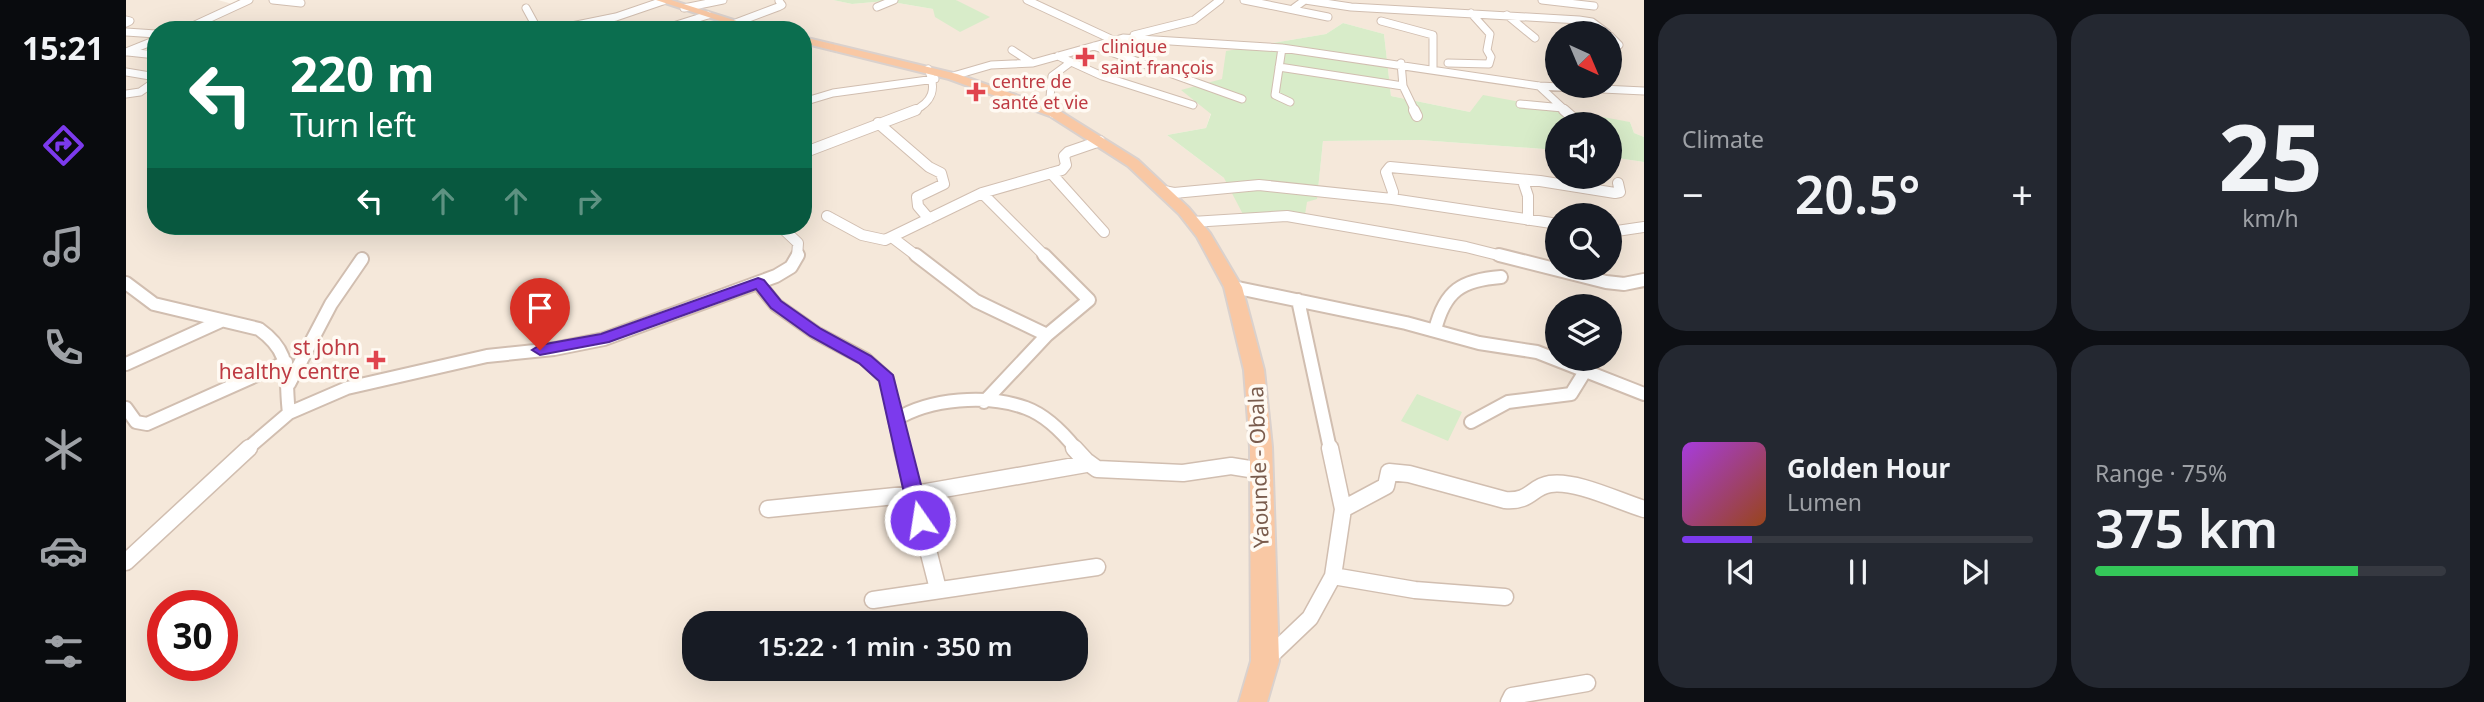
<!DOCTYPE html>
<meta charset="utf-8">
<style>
:root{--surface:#171b24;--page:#242831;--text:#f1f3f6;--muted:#9ea1a6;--line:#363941;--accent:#7c3aed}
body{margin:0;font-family:"Noto Sans",sans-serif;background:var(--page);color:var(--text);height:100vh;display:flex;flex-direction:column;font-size:26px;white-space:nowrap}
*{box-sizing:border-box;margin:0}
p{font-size:23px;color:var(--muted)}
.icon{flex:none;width:38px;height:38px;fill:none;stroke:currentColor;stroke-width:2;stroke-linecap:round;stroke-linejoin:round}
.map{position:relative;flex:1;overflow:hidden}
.side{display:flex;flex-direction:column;gap:14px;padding:14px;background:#0d0f14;width:840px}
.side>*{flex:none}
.top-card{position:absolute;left:21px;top:21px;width:665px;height:214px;border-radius:28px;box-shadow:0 7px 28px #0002;background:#0b6e4f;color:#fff;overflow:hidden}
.needle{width:46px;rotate:136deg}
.buttons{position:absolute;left:1419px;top:21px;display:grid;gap:14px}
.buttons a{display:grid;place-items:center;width:77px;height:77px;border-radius:50%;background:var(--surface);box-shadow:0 7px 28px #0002;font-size:35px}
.speed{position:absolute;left:21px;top:590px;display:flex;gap:14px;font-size:35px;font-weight:700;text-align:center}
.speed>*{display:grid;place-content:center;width:91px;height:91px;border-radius:50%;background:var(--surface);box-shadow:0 7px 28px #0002;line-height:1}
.speed .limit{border:10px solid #d22;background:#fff;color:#111}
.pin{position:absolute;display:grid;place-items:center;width:60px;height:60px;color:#fff;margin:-72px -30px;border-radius:50% 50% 50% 0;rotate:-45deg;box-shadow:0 0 7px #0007}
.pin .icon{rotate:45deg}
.me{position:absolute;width:77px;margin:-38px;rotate:347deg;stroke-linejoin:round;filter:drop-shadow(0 0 5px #0008)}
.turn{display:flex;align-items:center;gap:24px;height:147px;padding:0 28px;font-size:32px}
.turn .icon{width:91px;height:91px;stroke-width:2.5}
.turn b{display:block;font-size:49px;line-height:60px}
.lanes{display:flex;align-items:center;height:66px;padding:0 28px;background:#0003;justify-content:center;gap:35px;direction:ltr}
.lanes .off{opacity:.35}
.big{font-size:52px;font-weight:600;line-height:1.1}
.side .widget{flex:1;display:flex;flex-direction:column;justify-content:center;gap:10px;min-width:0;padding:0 24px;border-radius:28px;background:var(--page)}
.side .dial{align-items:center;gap:0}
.dial b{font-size:91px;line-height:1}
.song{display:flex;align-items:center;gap:21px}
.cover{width:84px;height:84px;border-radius:10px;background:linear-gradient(135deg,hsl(280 70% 55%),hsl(20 70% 35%))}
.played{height:7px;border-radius:4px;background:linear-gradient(90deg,var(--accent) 20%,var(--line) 20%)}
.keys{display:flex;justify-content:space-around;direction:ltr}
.heat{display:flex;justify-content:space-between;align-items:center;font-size:38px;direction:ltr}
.charge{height:10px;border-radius:5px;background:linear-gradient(90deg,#34c759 75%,var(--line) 0)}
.side .tiles{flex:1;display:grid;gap:14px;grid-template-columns:repeat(2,1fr)}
.trip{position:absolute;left:556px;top:611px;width:406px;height:70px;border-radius:28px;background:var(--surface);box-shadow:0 7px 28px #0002;font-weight:600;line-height:70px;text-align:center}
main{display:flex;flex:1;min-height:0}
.dock{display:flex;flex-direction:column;width:126px;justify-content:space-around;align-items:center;background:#090b0e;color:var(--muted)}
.dock .icon{width:49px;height:49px}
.dock .active{color:var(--accent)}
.dock b{font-size:32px;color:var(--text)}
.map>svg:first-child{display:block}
.residential{fill:#f5e8da;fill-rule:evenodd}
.green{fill:#d8ecc9}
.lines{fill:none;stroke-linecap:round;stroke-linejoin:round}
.minor-far3-casing{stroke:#d1beb0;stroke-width:9}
.minor-far2-casing{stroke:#d1beb0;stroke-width:12}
.minor-far1-casing{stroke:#d1beb0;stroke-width:16}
.minor-casing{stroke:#d1beb0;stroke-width:19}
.trunk-casing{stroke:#dad1cd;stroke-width:4}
.minor-far3{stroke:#fff;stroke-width:7}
.minor-far2{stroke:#fff;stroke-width:10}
.minor-far1{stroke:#fff;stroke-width:12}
.minor{stroke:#fff;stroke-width:16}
.trunk{fill:#f9c8a4;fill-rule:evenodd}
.route{fill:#7c3aed;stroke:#51269a;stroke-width:2}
.health-dot{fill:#e0444e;stroke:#fffaf3;stroke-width:2.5}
.labels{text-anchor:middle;stroke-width:7;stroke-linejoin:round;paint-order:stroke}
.far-health-label{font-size:18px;fill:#be3a42;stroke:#fffaf3;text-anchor:start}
.health-label{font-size:21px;fill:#be3a42;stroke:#fffaf3;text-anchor:end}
.street-label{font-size:21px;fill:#7a5c4d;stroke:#fffaf3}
</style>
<main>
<nav class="dock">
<b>15:21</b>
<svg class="icon active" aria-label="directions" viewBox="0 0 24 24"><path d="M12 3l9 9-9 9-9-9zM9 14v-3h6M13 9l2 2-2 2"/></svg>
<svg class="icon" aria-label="music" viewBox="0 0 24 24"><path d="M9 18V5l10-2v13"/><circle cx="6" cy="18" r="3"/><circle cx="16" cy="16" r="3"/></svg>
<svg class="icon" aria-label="phone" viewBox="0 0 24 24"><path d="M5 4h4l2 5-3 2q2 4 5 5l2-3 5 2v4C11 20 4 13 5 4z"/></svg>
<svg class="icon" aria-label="climate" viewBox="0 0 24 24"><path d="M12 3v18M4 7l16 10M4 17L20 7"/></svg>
<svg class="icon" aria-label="car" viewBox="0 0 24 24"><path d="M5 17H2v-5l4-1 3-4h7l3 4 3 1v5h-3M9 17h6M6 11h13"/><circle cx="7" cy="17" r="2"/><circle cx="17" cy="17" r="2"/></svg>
<svg class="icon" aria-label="filters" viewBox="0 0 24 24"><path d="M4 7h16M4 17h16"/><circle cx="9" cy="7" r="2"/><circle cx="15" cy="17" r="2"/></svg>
</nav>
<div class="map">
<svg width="1518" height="702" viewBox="0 0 1518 702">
<rect width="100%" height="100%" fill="#fdf6ec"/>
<path class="residential" d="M0,0H92L110,5L123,0H707L726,4L760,1L807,9L832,2L830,0H1518V137L1508,133L1504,122L1344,112L1265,96L1258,34L1217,23L1200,34L1141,44L1096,79L1080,128L1041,135L1098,178L1181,202L1191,198L1197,141L1294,140L1431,150L1432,177H1484V157L1518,162V702H0ZM503,28L677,30V226H30V30ZM1432,33H1484V86H1432ZM1432,215H1484V268H1432ZM1432,306H1484V359H1432ZM37,606H96V665H37ZM569,623H950V668H569Z"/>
<path class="green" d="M707,0H830L864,17L834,32L809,17L807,9L760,1L726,4Z
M1217,23L1258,34L1265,96L1344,112L1357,95L1504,122L1508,133L1518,137V162L1484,157V124H1432L1431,150L1294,140L1197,141L1191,199L1181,202L1178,221L1165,218L1121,222L1098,178L1041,135L1080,128L1085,114L1055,90L1096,79L1100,51L1200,34Z
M1291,394L1336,412L1322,441L1275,421Z"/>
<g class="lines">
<g class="minor-far3-casing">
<path id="minor-far3" d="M147,0L175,3
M901,0L987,40
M1118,0L1202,17
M1416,0L1468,6
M751,7L768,0
M400,8L412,30
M558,8L597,0
M1168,8L1179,0L1225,7L1453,20L1466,22L1481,33
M1381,15L1409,38
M0,20L4,21L0,23
M1255,21L1307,35V68
M544,27L582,15
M58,30L123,0
M426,30L490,17L537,1
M591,30L652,7L656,5L653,1
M0,32L30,34
M1008,35L1068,20L1094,0
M1484,36L1493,45
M968,46L1116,99
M1156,48L1149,95L1164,102
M886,50L906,63
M0,52L30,40
M2,52L30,55
M932,56L976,76L1067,105
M1275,63L1277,86L1289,111
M1322,63L1363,64L1365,57L1361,50L1364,34L1345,13
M1153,67L1277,86
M0,72L30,77
M827,76L865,65L907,63L997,38L1156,48L1413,86L1518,91
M1413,86L1440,111
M0,94L14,92L30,81
M677,102L707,93L809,79
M1394,104L1437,108
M787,111C807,102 811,89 802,69
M926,111L923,108L926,76L945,62"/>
</g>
<g class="minor-far2-casing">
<path id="minor-far2" d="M925,110L928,113
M1288,110L1291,116
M1438,110L1454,124
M752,123L803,167L815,173L818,184L791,197L792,206L803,219
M677,153L790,110
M925,173L978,232
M1397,181L1402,196V220
M1038,191L1048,193L1133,185L1266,199L1267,192L1260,172L1264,167L1414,181L1489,193L1494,192L1492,183
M856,193L920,257
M1266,199L1432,224
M701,216L736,235L759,240L856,193L936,170L940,165L938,156L942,152L974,141
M1066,222L1161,216L1340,247L1380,257
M654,226L672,243L671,257
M1484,232L1518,227
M767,238L792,257"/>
</g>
<g class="minor-far1-casing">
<path id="minor-far1" d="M790,255L850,301L921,335
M1373,255L1480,282L1498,284L1518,280
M0,283L28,304L133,329C168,354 158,375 163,413
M632,283L650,305L690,333L739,359L761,379L769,420
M1107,287L1280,323L1353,343L1411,352L1518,394
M1172,300L1204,449
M1309,330C1319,290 1336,280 1375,277
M0,364L95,321
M163,384L205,304L236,259
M858,402L921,335L963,300L918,255
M0,408L10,422L21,424L160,362
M1345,422L1382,402L1445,394L1458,373
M121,449L163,413L221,388L361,356L428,349L478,339L650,276L665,267L672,255
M776,449L769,420C804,398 861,394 900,408C919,415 938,434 950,449"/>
</g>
<g class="minor-casing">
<path id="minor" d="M776,448L812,589
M948,448L960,461L971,469L1057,473L1105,466L1136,471
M642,509L789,494L960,464
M1217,509L1260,486L1263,472L1283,474L1379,500C1405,502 1405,487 1424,484C1450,480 1492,501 1518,509
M0,562L123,448
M1207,576L1289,590L1379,597
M747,600L971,567
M1141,659L1184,618L1207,576L1217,509L1204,448
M1383,702L1386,696L1461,683"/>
</g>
<g class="trunk-casing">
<path id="trunk" d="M530,0H545L639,30H622Z
M677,37L831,74L932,110L1012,160L1063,208L1084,233L1116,287L1138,370L1146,447L1153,661L1141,702H1113L1125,661L1124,447L1118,370L1098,287L1071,237L1053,214L1002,166L924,116L823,79L677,43Z"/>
</g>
<use href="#minor-far3" class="minor-far3"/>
<use href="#minor-far2" class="minor-far2"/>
<use href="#minor-far1" class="minor-far1"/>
<use href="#minor" class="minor"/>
<use href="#trunk" class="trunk"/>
</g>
<path class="route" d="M632,278L638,280L655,301L695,329L745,356L767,375L804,520L801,526L794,528L787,526L784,520L753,381L733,363L684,336L645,308L630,289L483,342L414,355L406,350L414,345L475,334Z"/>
<g class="health-dot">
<path d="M955.5 46.5h7v7h7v7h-7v7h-7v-7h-7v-7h7z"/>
<path d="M846.5 81.5h7v7h7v7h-7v7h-7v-7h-7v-7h7z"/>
<path d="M246.5 349.5h7v7h7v7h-7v7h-7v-7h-7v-7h7z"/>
</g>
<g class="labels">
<g class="far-health-label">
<text x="975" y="53">clinique<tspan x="975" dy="21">saint françois</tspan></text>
<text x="866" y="88">centre de<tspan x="866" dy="21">santé et vie</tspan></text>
</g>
<g class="health-label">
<text x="234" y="355">st john<tspan x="234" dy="24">healthy centre</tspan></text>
</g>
<g class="street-label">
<text transform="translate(1133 467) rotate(-92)" y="7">Yaounde - Obala</text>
</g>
</g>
</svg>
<div class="buttons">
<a><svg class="needle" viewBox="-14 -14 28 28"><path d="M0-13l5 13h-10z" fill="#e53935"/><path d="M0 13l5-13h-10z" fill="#9ea1a6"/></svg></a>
<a><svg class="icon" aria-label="sound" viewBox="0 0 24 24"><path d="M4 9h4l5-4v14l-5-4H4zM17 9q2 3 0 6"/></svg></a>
<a><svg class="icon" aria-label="search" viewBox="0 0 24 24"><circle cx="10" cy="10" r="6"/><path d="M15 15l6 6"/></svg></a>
<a><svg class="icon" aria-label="layers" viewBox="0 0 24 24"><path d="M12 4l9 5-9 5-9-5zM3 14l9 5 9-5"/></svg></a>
</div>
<div class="speed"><div class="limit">30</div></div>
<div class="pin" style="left:414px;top:350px;background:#d93025"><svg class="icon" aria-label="arrive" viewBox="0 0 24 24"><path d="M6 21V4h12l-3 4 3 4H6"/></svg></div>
<svg class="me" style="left:794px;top:520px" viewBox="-20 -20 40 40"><circle r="17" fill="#7c3aed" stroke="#fff" stroke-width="3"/><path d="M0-11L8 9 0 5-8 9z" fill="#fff"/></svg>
<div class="trip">15:22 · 1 min · 350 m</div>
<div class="top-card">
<div class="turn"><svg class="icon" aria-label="left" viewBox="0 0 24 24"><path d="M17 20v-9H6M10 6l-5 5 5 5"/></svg><div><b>220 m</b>Turn left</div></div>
<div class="lanes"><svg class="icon" aria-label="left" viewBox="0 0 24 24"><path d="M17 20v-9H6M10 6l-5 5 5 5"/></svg><svg class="icon off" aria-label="ahead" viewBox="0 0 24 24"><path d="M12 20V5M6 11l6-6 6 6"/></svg><svg class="icon off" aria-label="ahead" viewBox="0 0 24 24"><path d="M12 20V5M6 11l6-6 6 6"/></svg><svg class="icon off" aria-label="right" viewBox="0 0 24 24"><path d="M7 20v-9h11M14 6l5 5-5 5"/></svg></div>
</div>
</div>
<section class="side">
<div class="tiles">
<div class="widget"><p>Climate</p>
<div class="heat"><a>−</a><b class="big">20.5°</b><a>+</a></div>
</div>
<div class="widget dial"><b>25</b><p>km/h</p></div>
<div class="widget">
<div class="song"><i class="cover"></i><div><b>Golden Hour</b><p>Lumen</p></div></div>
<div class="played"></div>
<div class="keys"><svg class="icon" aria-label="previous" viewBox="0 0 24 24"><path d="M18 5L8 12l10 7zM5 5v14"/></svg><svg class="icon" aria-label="pause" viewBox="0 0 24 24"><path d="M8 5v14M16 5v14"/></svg><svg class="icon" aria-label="next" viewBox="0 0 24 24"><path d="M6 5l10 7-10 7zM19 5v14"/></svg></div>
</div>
<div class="widget"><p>Range · 75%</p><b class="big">375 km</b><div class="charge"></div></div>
</div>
</section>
</main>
